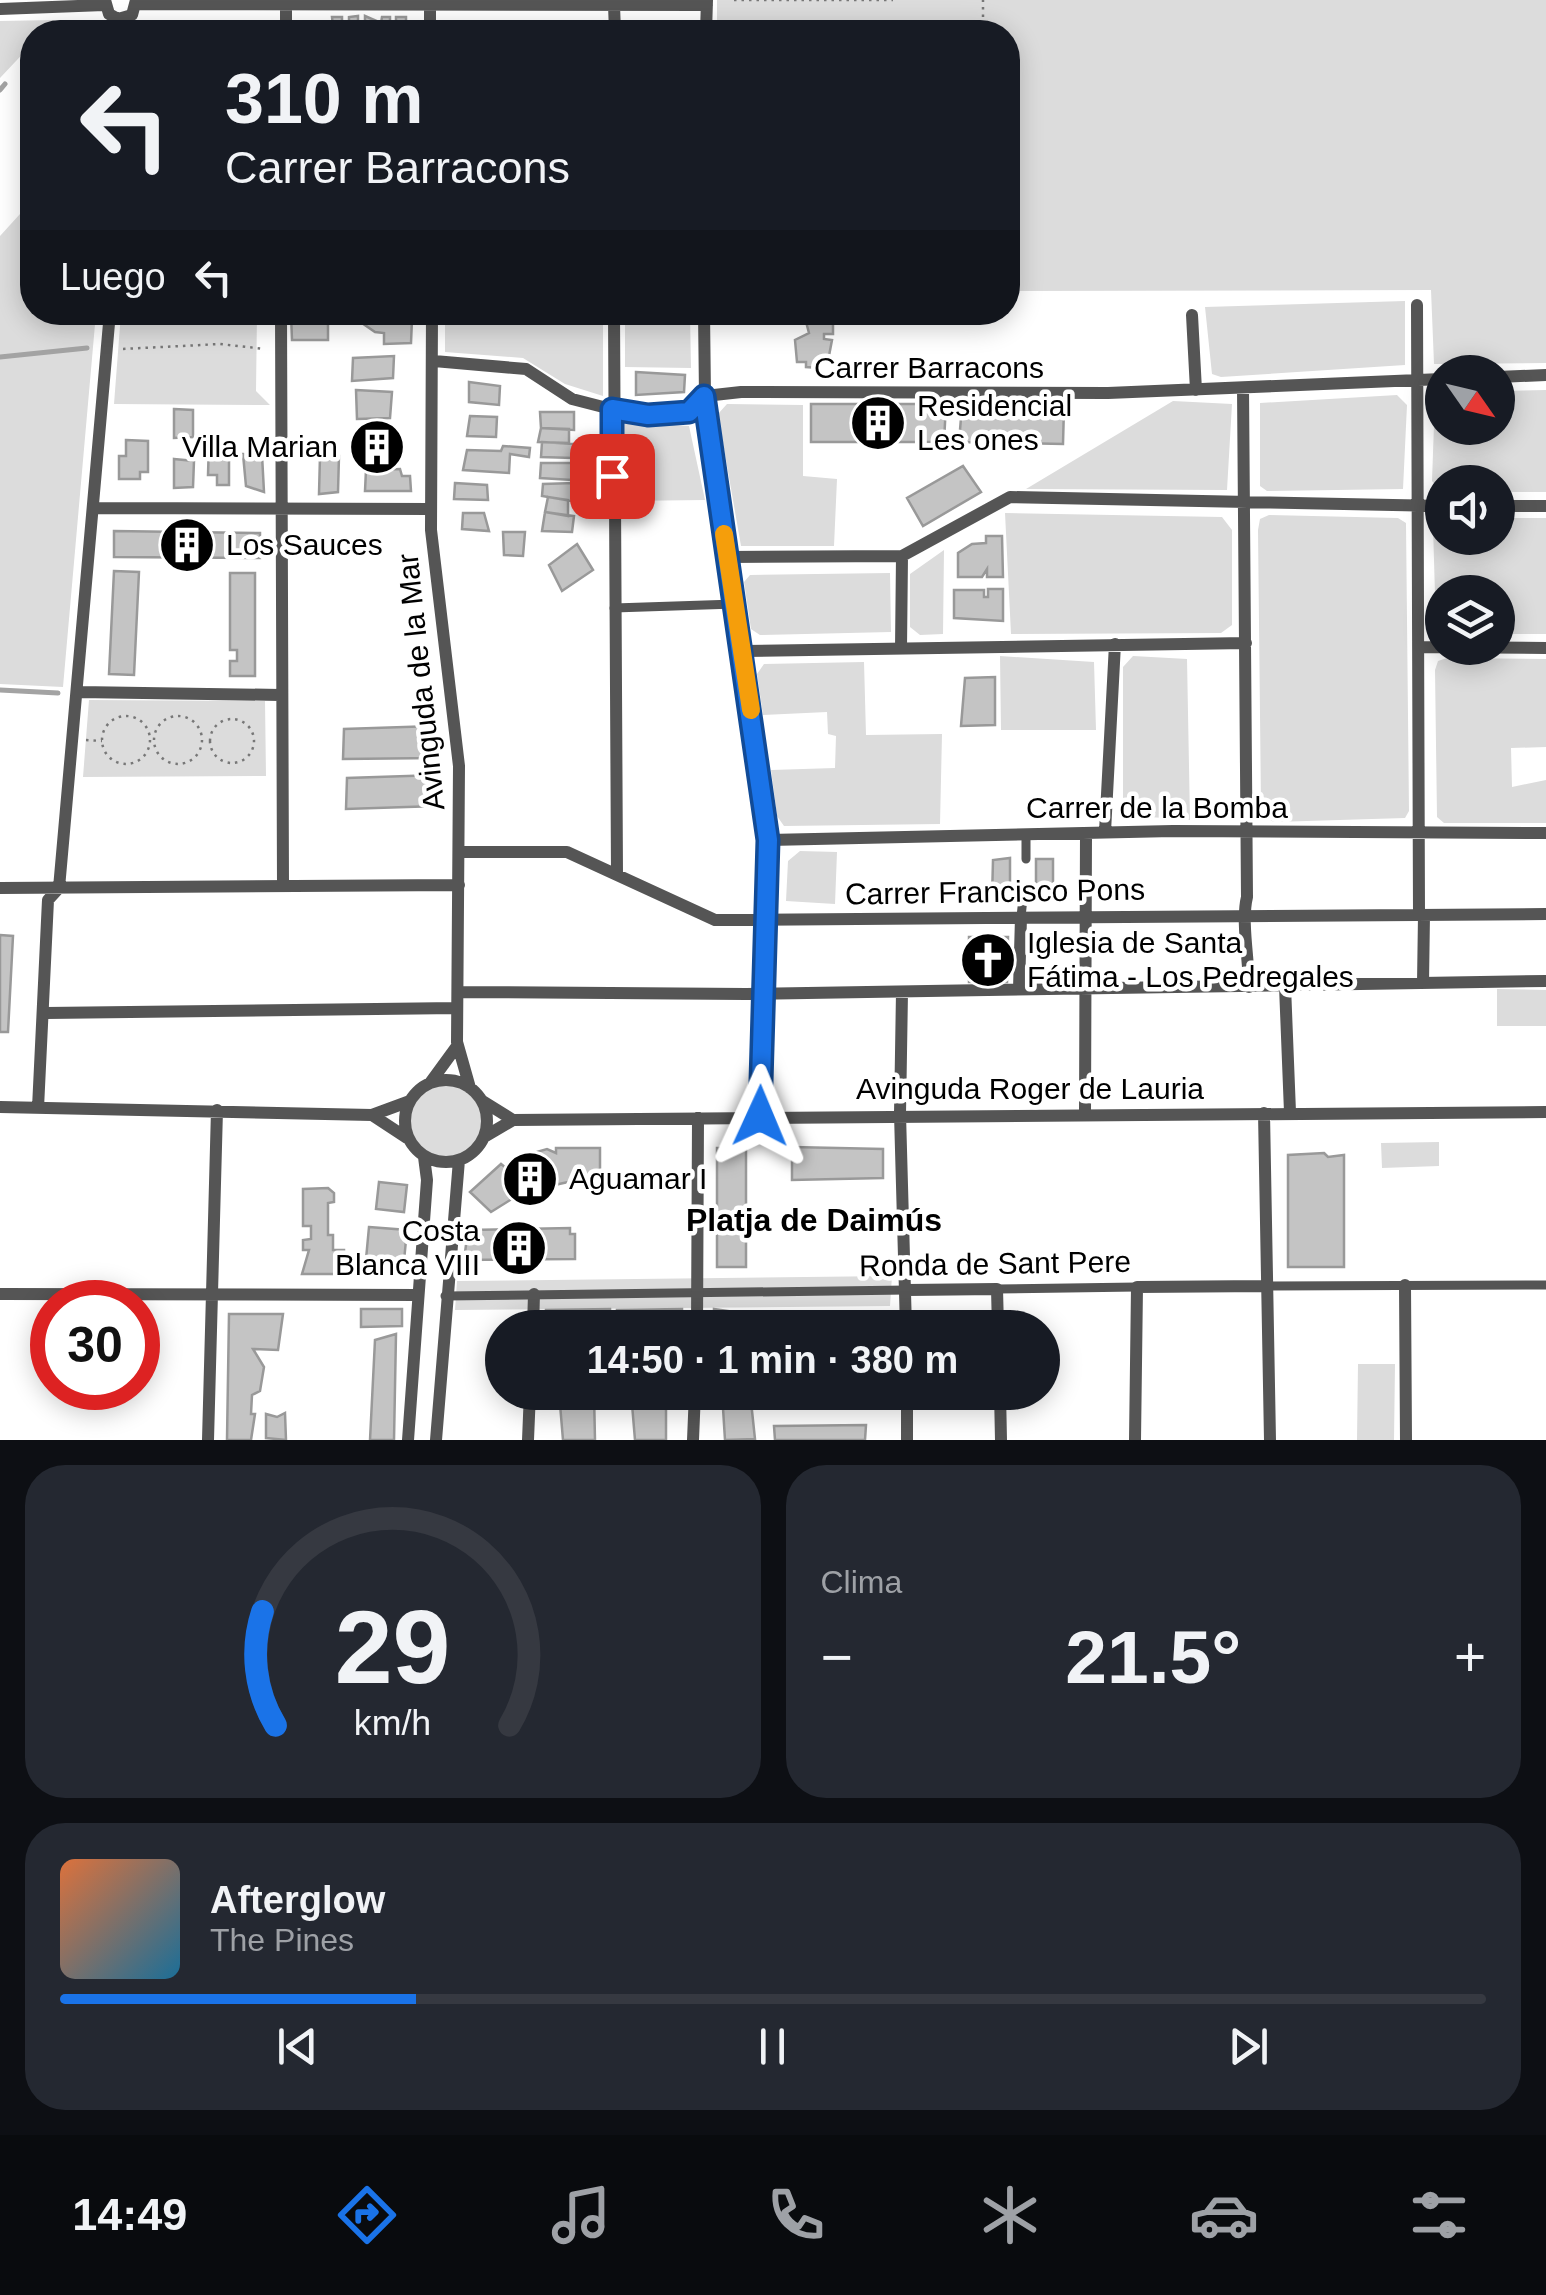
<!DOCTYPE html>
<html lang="es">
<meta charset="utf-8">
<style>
:root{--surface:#171b24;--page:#242831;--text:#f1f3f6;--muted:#9ea1a6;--line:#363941;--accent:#1a73e8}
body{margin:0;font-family:Arial,sans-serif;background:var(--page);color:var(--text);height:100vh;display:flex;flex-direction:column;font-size:38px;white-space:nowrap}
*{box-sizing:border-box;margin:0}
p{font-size:32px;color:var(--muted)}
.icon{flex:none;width:55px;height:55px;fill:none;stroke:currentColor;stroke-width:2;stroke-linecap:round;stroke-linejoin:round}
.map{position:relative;height:1440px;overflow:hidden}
.panel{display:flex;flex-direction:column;gap:25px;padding:25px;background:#0d0f14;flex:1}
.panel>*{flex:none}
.hud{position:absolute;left:20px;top:20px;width:1000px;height:305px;border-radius:40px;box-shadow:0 5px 25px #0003;background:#171b24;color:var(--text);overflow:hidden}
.needle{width:65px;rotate:124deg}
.fabs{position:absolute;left:1425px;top:355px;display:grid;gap:20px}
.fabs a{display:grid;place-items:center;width:90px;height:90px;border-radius:50%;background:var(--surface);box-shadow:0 5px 25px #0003;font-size:50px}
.speed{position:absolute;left:30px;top:1280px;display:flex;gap:20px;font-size:50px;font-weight:700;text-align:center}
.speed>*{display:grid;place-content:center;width:130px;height:130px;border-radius:50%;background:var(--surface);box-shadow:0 5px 25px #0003;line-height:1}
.speed .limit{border:15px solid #d22;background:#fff;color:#111}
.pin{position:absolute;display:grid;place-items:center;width:85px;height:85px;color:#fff;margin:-42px;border-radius:20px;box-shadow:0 5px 15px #0006}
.me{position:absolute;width:110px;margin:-55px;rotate:1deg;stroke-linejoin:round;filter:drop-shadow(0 0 8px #0008)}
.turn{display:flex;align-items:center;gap:35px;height:210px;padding:0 40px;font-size:45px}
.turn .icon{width:130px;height:130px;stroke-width:2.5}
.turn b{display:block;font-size:70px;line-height:85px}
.then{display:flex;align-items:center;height:95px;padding:0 40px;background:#0003;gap:20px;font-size:38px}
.big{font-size:75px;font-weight:700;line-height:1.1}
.panel .tile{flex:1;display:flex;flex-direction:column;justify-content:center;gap:15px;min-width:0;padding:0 35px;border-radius:40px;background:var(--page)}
.panel .dial{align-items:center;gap:0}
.dial svg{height:260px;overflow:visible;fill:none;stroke:var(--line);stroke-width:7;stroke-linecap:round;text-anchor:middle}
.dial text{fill:var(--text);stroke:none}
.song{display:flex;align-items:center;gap:30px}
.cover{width:120px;height:120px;border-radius:15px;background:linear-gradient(135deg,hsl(20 70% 55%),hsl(200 70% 35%))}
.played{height:10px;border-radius:5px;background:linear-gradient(90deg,var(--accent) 25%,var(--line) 25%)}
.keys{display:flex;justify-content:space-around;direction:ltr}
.heat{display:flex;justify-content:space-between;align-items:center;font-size:55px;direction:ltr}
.panel .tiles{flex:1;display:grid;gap:25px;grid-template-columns:1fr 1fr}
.tile:last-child{grid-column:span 2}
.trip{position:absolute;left:485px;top:1310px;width:575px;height:100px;border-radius:50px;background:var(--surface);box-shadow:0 5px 25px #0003;font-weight:700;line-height:100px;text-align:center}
.dock{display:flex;height:160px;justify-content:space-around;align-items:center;background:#090b0e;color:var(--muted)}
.dock .icon{width:70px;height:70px}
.dock .selected{color:var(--accent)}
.dock b{font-size:45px;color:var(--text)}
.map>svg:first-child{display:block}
.green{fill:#dcdcdc}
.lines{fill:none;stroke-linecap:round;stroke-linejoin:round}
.stream{stroke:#a3a3a3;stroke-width:5}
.building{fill:#c4c4c4;stroke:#999;stroke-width:2.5}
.path{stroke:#777;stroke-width:2.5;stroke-dasharray:2.5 5;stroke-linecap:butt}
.pedestrian{stroke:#555;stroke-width:9}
.minor{stroke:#555;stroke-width:12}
.route-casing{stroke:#114b97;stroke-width:25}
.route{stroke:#1a73e8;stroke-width:18}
.slow{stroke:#f59e0b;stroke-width:18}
.labels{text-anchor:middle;stroke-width:9;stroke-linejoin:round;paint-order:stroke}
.street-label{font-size:30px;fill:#000;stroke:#fff}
.poi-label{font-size:30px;fill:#000;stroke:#fff;text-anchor:start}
.neighbourhood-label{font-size:32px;font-weight:bold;fill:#000;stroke:#fff}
</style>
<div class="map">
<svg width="1546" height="1440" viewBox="0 0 1546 1440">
<rect width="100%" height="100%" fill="#fff"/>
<path class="green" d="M717,0H1546V363L1434,364L1431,290L1008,291V32H717Z
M55,20L43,32H32V44L0,78V21Z
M32,176V312L96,313L63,687L0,684V236L20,214Z
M1405,301V365L1221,377L1212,374L1205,307Z
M121,313H257L256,391L270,405L114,404Z
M445,313H603V396L565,384L523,358L445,352Z
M625,313H690L691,368L625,367Z
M1546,390V492H1498V482H1442V493L1432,481L1435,396L1442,393V428H1498V391Z
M1397,395L1407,405L1403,489L1267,491L1260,486V403Z
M1173,401L1232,404L1227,490L1026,489Z
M727,404L803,405V476L837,479L834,546H741L718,414Z
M624,422L689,426L705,500L623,501Z
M1005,513L1222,517L1232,530V625L1221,633L1011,634Z
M1269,515L1398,518L1406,523L1409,811L1405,818L1274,822L1266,818L1261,806L1258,530L1260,519Z
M1442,518V538H1498V518H1546V634H1498V592H1442V634L1436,629L1433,526Z
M944,550L943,634L920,635L910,627V574Z
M890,573L891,632L760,635L751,629L744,582L750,575Z
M1000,656L1094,662L1096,730H1001Z
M1133,656L1187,659L1190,820L1123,815V667Z
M1447,658L1546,659V747L1511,748L1512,787L1546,780V823H1444L1437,817L1435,670L1438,661Z
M864,662L866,735L942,734L940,824L784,826L777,816L771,770L835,768L836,736L828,734L827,712L763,715L757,674L764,664Z
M89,700L265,701L266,776L83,777Z
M800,851L837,852L835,904L786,901L788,861Z
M1497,989L1546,990V1026H1497Z
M405 1121a41 41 0 1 1 82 0a41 41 0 1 1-82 0Z
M1439,1142V1166L1382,1168L1381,1143Z
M892,1276L890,1306L455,1310L457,1281Z
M1358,1364H1395L1394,1440H1357Z"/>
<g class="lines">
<path class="stream" d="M0,90L5,84
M0,357L87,348
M0,690L58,693"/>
</g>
<path class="building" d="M358,16V23H365V16L381,23L382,17H390V23H396V17H406V32H325V26H333L332,17H342V24L349,23V17Z
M492,22V32H457L458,23Z
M346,312H405L412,319L411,343L384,344V333L375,332Z
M291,314H328V340H292Z
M818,315H827V322L833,323V334H824V339L832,340L828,361H819V368L806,367V362H797L795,340L809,333L805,318Z
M394,356L393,378L352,381L353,358Z
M636,372L685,375L684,392L636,395Z
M469,382L500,386L499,405L469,402Z
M356,390L392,392L390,418L357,419Z
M811,404H946L944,442H811Z
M962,406L1064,407L1063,444L959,442Z
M174,409L193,410V437L174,438Z
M540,412H574V430L541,428Z
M470,416L497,417L496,437L467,436Z
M541,428L569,429V443L538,442Z
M392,434V460H361L362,435Z
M126,440L148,441V472H140V479H119V456H126Z
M209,442H218V452L229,447V485H217V475H208Z
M542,442L574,444L573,458L541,457Z
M503,446L530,448L529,457L510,454L509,473L463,470L467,450L501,451Z
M243,454L262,455L264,492L246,486Z
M320,456H339L338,492L319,494Z
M174,459L194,461L193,487L174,488Z
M541,463H572V480L540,478Z
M963,466L981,492L923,526L907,498Z
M400,469L402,476H410L411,491H365L366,470Z
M455,483L487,485L488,500L454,499Z
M574,483L572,501L542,496L543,484Z
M548,497L568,500V516L545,512Z
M545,512L574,516L572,532L542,531Z
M463,513H484L489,531L462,529Z
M114,531L260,533V558L114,557Z
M503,532H525L523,556L504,555Z
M986,536H1002L1003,577H987V569L982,577H958V553L972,544L986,543Z
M577,544L593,570L562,591L549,565Z
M114,571L139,572L134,675L109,674Z
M230,573H255V676H230V661H237V650H230Z
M988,589H1003V621L954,618V590H984V597H988Z
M995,677V725L961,726L965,678Z
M434,726L436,758L343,759L344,729Z
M437,775V806L346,809L347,778Z
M1010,858V898L992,899L993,860Z
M1036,859H1053V899L1036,898Z
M0,935L13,936L8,1032H0Z
M969,937H1008L1007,982H969Z
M792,1147L883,1149V1178L792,1180Z
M556,1148H600V1175L523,1192L491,1212L470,1192L501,1164L506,1168L512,1159L547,1149L556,1153Z
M717,1148H746V1267H717Z
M1324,1153L1328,1157L1344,1155V1267H1288V1155Z
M379,1182L407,1185L404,1212L376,1209Z
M328,1188L334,1193V1202L328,1203V1235H333V1250H344V1274H302L309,1250H303V1240L311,1239V1226H303V1189Z
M369,1227L407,1230L403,1271L365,1270Z
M570,1228V1234H575V1259L464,1260L468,1230Z
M361,1309H402V1326L361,1327Z
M610,1309V1328L546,1327V1310Z
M682,1309V1328L617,1327V1310Z
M714,1309L742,1313V1328H714Z
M229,1314H283L278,1350L253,1349L264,1367L260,1391L252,1395L251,1414H255L251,1440H227Z
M396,1334L394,1440H370L375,1340Z
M559,1392H598L594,1394L595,1440H563Z
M631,1392H670L666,1394V1440H635Z
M722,1392H750L755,1439L725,1440Z
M285,1413L286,1440L266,1438V1414L277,1417Z
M866,1425L865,1440H775L774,1426Z"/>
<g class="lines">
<path class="path" d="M734,0H893
M983,32V0
M123,349L220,344L265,349
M154 740a24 24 0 1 1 48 0a24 24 0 1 1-48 0Z
M102 740a24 24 0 1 1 48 0a24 24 0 1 1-48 0Z
M210 741a22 22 0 1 1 44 0a22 22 0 1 1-44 0Z
M86,740L102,741"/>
<path class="pedestrian" d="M614,608L735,604
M1026,834V859
M1021,917L1023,898
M1267,1286L1546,1285
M997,1289L1137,1287
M445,1296L907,1290"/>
<path class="minor" d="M105,0L109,14L118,19L132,15L136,0
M136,4L707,5
M614,5L615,32
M0,9L104,5
M286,32V4
M430,32V0
M706,32L707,0
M1417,305L1419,915
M281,312L283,884
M432,312L431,530L459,766L457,1042L470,1088
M614,312L617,874
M704,312L705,396L769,840L761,1116
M1192,315L1196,390
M434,361L526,369L572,399L611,409L648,415L689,412L705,396L741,392L1108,393L1442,379
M1498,377L1546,375
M1243,388L1247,897C1241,921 1249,960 1249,987
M1498,506H1546
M95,508L431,509
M727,557L902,556L1010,497L1442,506
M1419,647L1546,648
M901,648L902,556
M744,651L1246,643
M79,692L280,695
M1105,832L1115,644
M769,840L1173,831L1546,833
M460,852H567L715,920L1546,914
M0,888L459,885
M1423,983L1424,915
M1285,986L1290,1112
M1019,989L1021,917
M460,992L746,994L1546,981
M902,992L900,1114L906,1328
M46,1013L457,1008
M405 1121a41 41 0 1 1 82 0a41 41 0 1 1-82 0Z
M430,1083L457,1046
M481,1100L513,1120
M0,1107L372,1115L410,1101
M38,1108L48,900L59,888L110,312
M1085,1113L1086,833
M1264,1113L1270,1440
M372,1115L407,1138
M484,1137L513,1120L1546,1112
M1405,1285L1406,1440
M907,1290L997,1289L998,1328
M0,1294L418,1295
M533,1328L534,1294
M697,1328L698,1118
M907,1392V1440
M1000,1392L1001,1440
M208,1440L217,1110
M408,1440L427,1180L424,1157
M436,1440L459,1160
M528,1440L530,1392
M693,1440L695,1392
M1135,1440L1137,1287L1267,1286"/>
</g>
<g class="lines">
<g class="route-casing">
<path id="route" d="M612,476V409L648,415L689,412L704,396L768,840L760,1116"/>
</g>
<use href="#route" class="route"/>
<path class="slow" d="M724,534L751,710"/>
</g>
<defs>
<g id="building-disc" transform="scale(2.875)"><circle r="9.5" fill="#000" stroke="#fff"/><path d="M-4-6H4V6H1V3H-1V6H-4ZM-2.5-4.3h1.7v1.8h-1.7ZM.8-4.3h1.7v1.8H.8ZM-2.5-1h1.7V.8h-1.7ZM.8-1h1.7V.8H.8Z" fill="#fff"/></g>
<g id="church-disc" transform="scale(2.875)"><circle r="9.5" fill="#000" stroke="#fff"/><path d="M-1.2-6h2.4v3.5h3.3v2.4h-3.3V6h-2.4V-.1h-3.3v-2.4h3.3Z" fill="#fff"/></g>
</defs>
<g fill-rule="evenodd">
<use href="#building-disc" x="878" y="423"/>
<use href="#building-disc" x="377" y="447"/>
<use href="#building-disc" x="187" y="545"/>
<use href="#church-disc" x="988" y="960"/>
<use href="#building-disc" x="530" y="1179"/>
<use href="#building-disc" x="519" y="1248"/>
</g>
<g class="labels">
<g class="street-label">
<text x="929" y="378">Carrer Barracons</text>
<text transform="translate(421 682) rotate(-96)" y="10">Avinguda de la Mar</text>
<text x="1157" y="818">Carrer de la Bomba</text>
<text transform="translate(995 892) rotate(-1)" y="10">Carrer Francisco Pons</text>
<text x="1030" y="1099">Avinguda Roger de Lauria</text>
<text transform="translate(995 1264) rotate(-1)" y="10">Ronda de Sant Pere</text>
</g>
<g class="poi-label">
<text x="917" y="416">Residencial<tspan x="917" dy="34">Les ones</tspan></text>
<text x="338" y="457" text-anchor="end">Villa Marian</text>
<text x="226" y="555">Los Sauces</text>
<text x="1027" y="953">Iglesia de Santa<tspan x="1027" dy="34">Fátima - Los Pedregales</tspan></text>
<text x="569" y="1189">Aguamar I</text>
<text x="480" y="1241" text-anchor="end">Costa<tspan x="480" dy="34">Blanca VIII</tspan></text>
</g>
<g class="neighbourhood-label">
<text x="814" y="1231">Platja de Daimús</text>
</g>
</g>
</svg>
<div class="fabs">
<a><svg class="needle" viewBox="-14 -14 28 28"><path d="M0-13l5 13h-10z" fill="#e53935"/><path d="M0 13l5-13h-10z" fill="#9ea1a6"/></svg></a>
<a><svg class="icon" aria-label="sound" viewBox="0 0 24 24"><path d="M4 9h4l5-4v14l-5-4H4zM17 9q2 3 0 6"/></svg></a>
<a><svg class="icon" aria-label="layers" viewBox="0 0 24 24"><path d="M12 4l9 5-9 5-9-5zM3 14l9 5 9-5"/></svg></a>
</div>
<div class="speed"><div class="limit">30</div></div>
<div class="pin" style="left:612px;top:476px;background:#d93025"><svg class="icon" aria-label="arrive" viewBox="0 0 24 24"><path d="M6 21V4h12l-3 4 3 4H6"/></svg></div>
<svg class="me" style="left:760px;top:1116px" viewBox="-20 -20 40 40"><path d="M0-17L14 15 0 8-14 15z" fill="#1a73e8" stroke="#fff" stroke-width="4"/></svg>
<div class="trip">14:50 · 1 min · 380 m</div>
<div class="hud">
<div class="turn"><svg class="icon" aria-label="left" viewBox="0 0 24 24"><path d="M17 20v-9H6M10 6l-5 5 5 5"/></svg><div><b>310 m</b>Carrer Barracons</div></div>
<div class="then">Luego<svg class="icon" aria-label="left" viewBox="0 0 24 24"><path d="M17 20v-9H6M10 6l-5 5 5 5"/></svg></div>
</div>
</div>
<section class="panel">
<div class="tiles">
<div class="tile dial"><svg viewBox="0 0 100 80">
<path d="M14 69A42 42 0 1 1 86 69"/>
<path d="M14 69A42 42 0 0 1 10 34" stroke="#1a73e8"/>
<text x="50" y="56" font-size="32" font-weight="700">29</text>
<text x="50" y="72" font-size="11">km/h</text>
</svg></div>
<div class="tile"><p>Clima</p>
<div class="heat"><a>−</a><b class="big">21.5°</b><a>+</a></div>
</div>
<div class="tile">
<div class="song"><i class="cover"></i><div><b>Afterglow</b><p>The Pines</p></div></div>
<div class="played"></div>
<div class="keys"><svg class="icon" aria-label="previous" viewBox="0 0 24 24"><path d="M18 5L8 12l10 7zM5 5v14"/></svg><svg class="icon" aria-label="pause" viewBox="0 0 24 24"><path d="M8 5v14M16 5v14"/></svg><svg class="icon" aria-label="next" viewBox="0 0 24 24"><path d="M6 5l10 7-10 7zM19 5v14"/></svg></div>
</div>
</div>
</section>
<nav class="dock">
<b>14:49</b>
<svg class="icon selected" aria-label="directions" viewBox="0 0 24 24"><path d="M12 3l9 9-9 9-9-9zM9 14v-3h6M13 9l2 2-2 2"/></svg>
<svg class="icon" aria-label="music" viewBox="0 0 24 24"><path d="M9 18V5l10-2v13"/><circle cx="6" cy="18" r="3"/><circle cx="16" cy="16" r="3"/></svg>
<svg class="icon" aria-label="phone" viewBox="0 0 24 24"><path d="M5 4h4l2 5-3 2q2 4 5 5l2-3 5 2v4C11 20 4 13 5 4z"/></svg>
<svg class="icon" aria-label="climate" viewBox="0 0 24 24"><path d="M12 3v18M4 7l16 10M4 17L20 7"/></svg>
<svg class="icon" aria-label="car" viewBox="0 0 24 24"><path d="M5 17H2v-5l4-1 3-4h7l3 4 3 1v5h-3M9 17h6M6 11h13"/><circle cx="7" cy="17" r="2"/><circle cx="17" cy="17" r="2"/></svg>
<svg class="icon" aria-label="filters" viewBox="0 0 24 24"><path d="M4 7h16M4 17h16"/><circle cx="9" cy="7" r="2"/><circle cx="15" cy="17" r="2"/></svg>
</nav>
